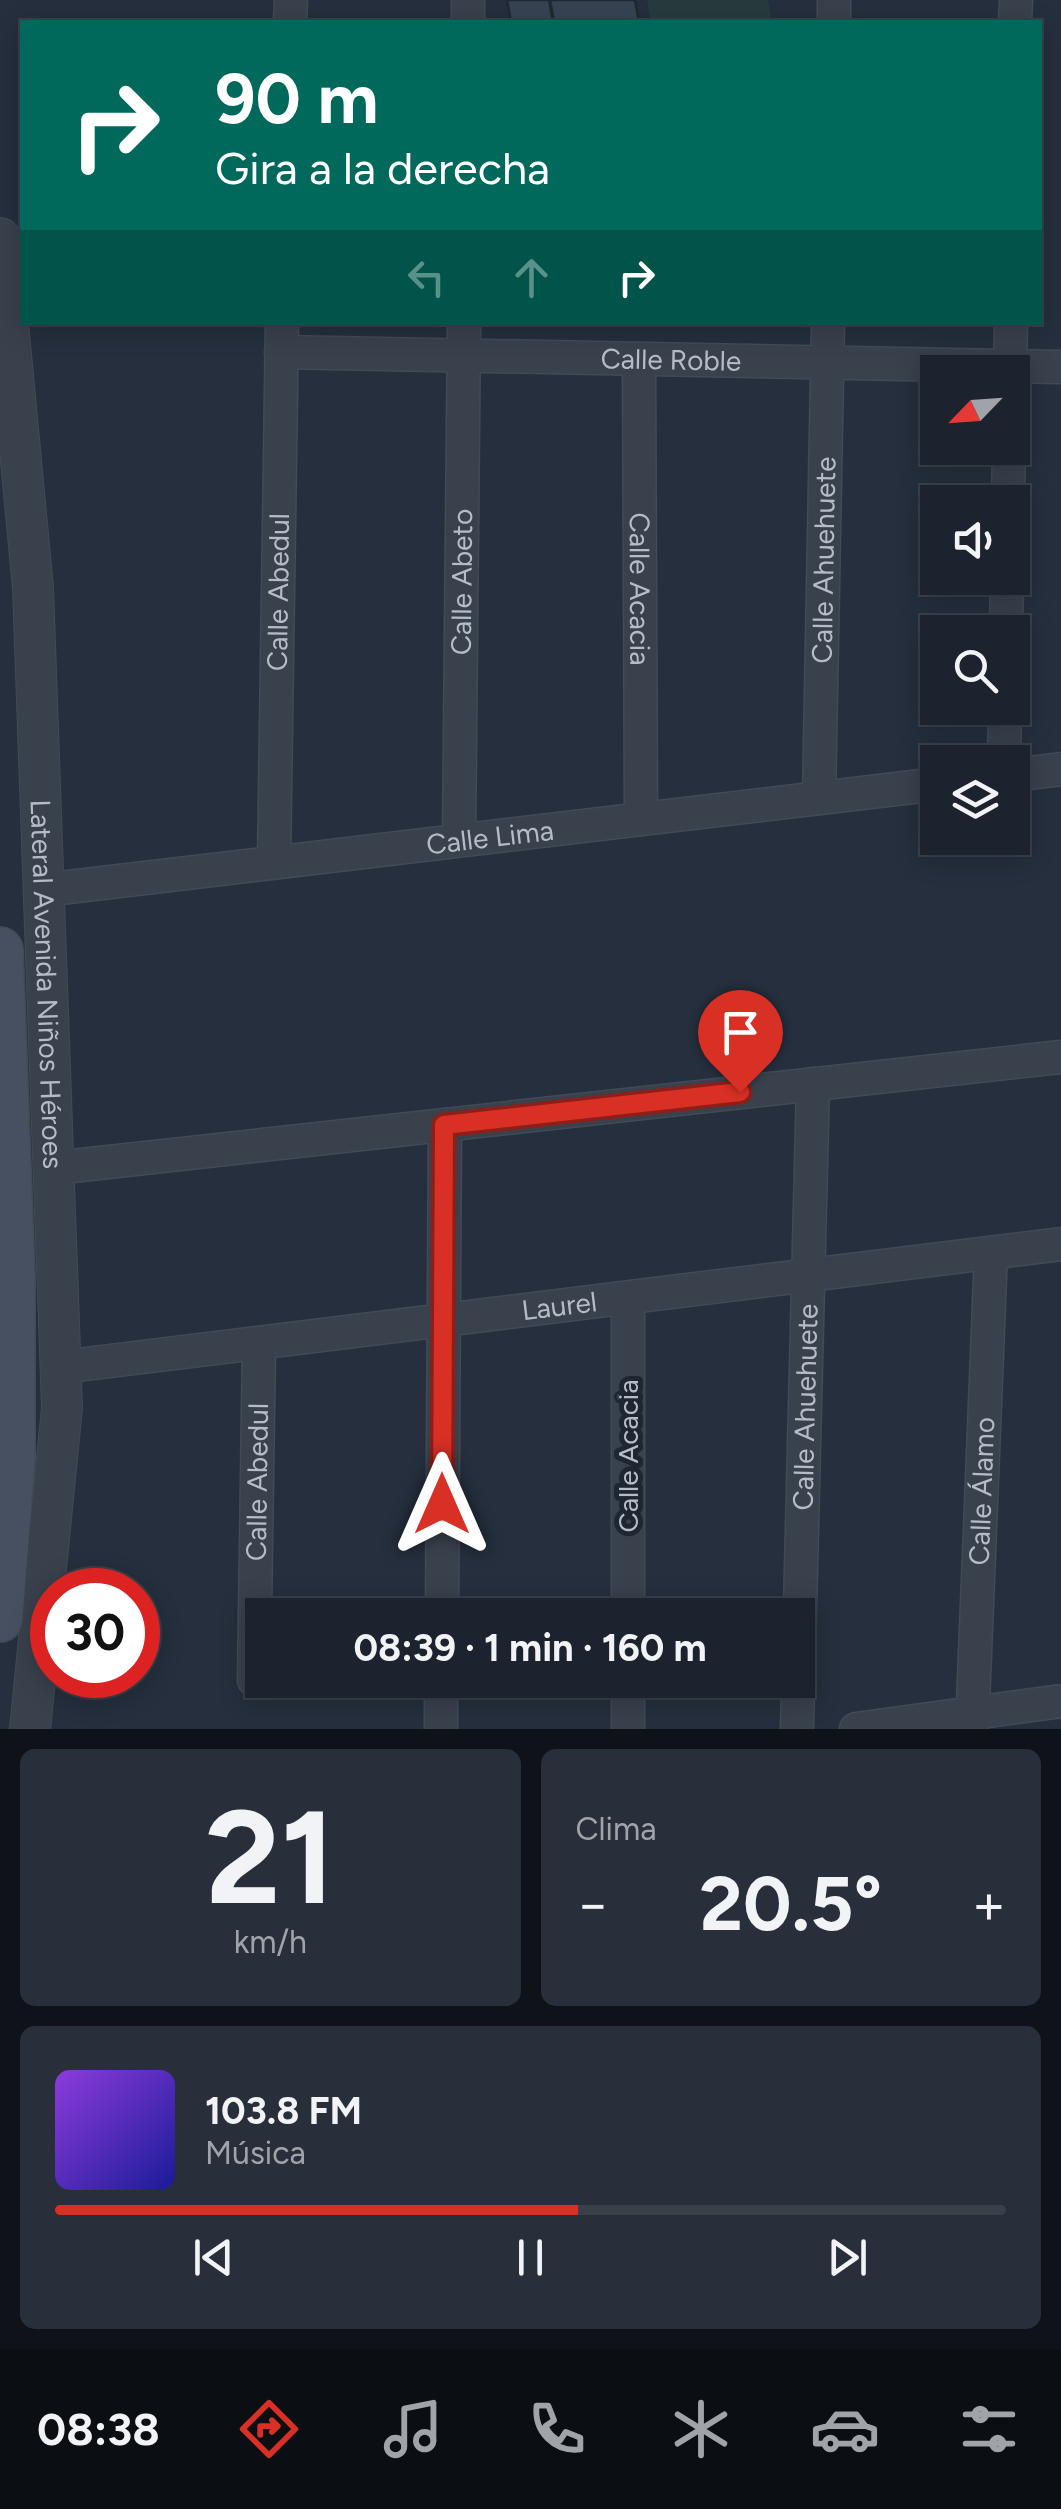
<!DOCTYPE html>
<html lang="es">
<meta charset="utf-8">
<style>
:root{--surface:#1c232e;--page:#292f3a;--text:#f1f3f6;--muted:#a0a4aa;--line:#3a404a;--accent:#d93025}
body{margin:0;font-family:Figtree,sans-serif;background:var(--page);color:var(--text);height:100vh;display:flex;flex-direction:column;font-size:38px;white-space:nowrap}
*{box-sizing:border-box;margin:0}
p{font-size:32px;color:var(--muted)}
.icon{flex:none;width:55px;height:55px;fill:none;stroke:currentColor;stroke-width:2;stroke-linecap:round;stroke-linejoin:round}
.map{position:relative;height:1729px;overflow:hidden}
.side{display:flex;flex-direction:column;gap:20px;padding:20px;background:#0f1319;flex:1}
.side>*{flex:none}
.top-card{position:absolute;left:20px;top:20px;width:1022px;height:305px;border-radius:0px;box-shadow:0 5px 25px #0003,0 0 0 2px var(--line);background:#00695c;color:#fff;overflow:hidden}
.needle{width:65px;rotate:245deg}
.controls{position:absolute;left:920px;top:355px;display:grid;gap:20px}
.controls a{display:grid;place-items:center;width:110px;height:110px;border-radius:0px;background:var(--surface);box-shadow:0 5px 25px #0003,0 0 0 2px var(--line);font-size:50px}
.speed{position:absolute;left:30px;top:1568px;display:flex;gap:20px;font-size:50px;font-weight:700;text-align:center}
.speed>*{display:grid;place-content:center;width:130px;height:130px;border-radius:50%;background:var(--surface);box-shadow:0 5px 25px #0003,0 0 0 2px var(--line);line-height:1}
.speed .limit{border:15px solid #d22;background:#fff;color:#111}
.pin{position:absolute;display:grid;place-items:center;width:85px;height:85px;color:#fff;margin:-102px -42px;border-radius:50% 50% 50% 0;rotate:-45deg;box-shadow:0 0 10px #0007}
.pin .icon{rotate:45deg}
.me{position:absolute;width:110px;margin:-55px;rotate:0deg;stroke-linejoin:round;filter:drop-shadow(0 0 8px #0008)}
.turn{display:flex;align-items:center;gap:35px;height:210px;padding:0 30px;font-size:45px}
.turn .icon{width:130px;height:130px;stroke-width:2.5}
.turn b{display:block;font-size:70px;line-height:85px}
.lanes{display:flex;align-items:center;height:95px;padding:0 30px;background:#0003;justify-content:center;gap:50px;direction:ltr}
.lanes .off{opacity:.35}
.big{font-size:75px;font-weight:700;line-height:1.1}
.side .tile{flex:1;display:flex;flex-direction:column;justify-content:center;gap:15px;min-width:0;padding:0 35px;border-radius:15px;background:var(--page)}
.side .dial{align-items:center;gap:0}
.dial b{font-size:130px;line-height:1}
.song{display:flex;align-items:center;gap:30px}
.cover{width:120px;height:120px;border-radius:15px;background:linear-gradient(135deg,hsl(270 70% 55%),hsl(240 70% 35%))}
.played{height:10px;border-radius:5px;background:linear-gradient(90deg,var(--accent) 55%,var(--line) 55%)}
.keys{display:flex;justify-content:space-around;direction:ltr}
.heat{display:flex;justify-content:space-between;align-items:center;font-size:55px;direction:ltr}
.side .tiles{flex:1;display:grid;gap:20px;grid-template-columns:1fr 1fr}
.tile:last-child{grid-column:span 2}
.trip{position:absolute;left:245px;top:1598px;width:570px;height:100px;border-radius:0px;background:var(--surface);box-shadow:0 5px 25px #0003,0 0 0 2px var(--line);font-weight:700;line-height:100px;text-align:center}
.tabs{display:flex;height:160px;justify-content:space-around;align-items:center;background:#0b0e12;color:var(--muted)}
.tabs .icon{width:70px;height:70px}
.tabs .current{color:var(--accent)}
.tabs b{font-size:45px;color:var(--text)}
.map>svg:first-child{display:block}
.green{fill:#273b3e}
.building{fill:#374353;stroke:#202834;stroke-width:2.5}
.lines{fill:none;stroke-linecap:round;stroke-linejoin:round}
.minor-casing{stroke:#424a56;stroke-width:35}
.tertiary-casing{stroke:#424a56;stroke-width:42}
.secondary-casing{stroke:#424a56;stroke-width:48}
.minor{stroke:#39414d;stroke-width:32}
.tertiary{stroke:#39414d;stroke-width:40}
.secondary{stroke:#475060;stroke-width:45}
.route-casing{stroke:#8d1f18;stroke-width:25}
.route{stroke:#d93025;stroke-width:18}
.labels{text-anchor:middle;stroke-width:10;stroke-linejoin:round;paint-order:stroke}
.street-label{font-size:28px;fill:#b4bcc8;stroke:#1e2632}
</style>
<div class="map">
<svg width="1061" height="1729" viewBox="0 0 1061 1729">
<rect width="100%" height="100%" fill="#252f3d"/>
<path class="green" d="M647,0H768L772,22H651Z"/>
<path class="building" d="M507,0H550L554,22H511Z
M549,0H635L639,22H553Z"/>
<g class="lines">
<g class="minor-casing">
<g id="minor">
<path d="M290,22L291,0"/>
<path d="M468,22V0"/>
<path d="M834,22V0"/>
<path d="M1015,22L1016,0"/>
<path id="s1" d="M281,352L1061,367"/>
<path id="s2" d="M639,359L641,819"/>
<path d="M1010,372L1011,322"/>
<path d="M1008,502L1009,448"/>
<path d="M1006,632L1007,578"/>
<path d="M1004,762L1005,708"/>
<path d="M1012,775L1061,769"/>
<path id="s3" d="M819,798L828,322"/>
<path id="s4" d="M459,840L464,322"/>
<path id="s5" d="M274,862L282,322"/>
<path id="s6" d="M43,890L938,784"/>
<path d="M54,1168L1061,1057"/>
<path id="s7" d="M61,1367L1061,1244"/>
<path d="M442,1615L445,1125"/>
<path d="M628,1615V1298"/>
<path id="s8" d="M254,1680L259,1343"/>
<path d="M441,1729V1680"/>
<path d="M628,1729V1680"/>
<path id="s9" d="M797,1729L813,1084"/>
<path d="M856,1729L1061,1701"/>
<path id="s10" d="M972,1729L991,1253"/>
</g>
</g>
<g class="tertiary-casing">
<g id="tertiary">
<path id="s11" d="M0,238L33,588L62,1408L30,1729"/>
</g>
</g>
<g class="secondary-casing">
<path id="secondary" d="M0,950L12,1278V1459L0,1619"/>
</g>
<use href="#minor" class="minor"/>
<use href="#tertiary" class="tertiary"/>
<use href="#secondary" class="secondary"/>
</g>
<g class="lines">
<g class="route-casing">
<path id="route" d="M442,1504L444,1125L740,1092"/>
</g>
<use href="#route" class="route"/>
</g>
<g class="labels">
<g class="street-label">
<text dy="10" stroke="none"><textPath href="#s1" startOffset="390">Calle Roble</textPath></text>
<text dy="10" stroke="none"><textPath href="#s3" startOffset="238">Calle Ahuehuete</textPath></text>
<text dy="10" stroke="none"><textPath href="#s4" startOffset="258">Calle Abeto</textPath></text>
<text dy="10" stroke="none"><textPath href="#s2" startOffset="230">Calle Acacia</textPath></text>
<text dy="10" stroke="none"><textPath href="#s5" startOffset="270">Calle Abedul</textPath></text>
<text dy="10" stroke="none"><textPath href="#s6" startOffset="450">Calle Lima</textPath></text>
<text dy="10" stroke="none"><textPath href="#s11" startOffset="748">Lateral Avenida Niños Héroes</textPath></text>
<text dy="10" stroke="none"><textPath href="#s7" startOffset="502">Laurel</textPath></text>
<text dy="10" stroke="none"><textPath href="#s9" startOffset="322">Calle Ahuehuete</textPath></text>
<text transform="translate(628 1456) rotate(-90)" y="10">Calle Acacia</text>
<text dy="10" stroke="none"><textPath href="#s8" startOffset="198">Calle Abedul</textPath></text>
<text dy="10" stroke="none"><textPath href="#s10" startOffset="238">Calle Álamo</textPath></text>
</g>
</g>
</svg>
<div class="controls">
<a><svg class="needle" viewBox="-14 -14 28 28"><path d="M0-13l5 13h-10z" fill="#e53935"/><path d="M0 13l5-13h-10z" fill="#a0a4aa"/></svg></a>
<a><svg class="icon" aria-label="sound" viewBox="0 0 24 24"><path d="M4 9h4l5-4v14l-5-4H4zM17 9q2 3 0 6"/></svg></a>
<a><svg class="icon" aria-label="search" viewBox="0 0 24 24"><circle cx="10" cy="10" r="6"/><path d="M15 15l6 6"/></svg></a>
<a><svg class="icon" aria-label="layers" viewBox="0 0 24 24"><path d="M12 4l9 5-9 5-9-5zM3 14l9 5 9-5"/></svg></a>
</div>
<div class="speed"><div class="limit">30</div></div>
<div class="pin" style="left:740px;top:1092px;background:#d93025"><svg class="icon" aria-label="arrive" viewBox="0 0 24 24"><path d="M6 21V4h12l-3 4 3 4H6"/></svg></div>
<svg class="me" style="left:442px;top:1504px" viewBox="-20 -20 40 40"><path d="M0-17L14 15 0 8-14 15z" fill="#d93025" stroke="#fff" stroke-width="4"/></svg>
<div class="trip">08:39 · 1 min · 160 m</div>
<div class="top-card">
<div class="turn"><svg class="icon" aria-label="right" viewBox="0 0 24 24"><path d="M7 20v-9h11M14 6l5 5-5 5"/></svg><div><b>90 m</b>Gira a la derecha</div></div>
<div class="lanes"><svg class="icon off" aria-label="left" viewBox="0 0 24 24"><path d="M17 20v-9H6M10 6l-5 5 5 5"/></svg><svg class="icon off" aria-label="ahead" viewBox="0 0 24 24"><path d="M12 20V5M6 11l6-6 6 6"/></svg><svg class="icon" aria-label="right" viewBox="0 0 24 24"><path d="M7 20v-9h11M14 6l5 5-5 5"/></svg></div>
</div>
</div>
<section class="side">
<div class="tiles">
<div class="tile dial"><b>21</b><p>km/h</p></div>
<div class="tile"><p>Clima</p>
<div class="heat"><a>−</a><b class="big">20.5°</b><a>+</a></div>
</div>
<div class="tile">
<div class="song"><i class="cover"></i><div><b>103.8 FM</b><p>Música</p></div></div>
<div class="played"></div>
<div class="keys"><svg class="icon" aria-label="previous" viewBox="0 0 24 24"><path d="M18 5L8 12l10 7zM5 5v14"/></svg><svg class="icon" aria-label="pause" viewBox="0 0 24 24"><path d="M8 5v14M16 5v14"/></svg><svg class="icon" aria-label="next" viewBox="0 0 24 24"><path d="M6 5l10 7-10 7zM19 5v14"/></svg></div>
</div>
</div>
</section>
<nav class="tabs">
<b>08:38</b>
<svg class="icon current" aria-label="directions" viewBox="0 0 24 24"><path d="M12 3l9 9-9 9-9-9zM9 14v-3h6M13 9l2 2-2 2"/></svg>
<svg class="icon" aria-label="music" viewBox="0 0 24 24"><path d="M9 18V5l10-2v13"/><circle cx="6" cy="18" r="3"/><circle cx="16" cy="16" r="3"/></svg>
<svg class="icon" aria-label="phone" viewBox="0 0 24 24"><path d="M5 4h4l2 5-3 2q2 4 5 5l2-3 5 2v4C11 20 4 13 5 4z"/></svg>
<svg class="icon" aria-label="climate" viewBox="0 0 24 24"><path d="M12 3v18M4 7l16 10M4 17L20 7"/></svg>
<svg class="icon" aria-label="car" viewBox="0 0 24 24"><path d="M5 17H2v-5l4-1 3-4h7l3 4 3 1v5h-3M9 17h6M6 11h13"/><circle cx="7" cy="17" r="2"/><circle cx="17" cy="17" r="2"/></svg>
<svg class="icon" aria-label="filters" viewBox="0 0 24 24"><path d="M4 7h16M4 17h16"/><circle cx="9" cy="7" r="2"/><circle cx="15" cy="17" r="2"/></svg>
</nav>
